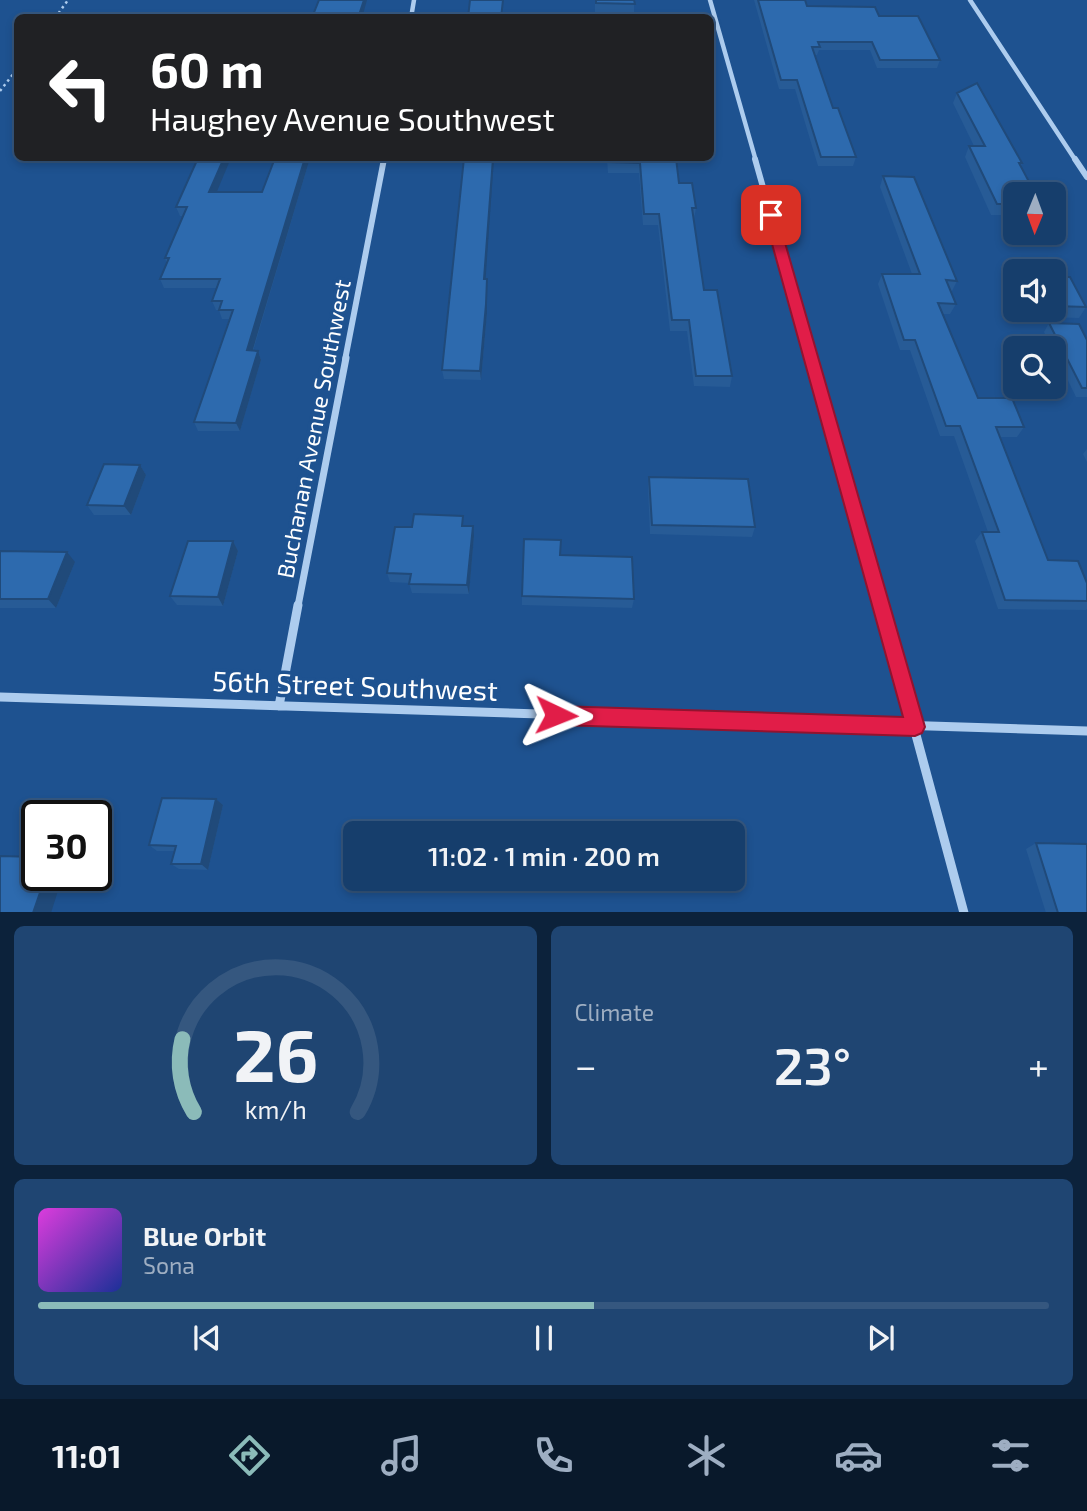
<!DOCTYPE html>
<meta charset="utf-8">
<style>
:root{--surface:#163e6c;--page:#1f4572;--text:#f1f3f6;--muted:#9eaec2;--line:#35577f;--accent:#8bbbb9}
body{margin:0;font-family:"Exo 2",sans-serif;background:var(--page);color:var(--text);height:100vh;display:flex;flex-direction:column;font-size:26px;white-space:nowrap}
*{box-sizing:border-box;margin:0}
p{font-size:23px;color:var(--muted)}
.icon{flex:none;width:38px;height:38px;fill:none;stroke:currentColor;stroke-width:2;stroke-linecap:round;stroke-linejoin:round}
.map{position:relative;height:912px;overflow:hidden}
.panel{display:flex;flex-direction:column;gap:14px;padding:14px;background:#0c223b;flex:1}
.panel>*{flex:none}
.hud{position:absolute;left:14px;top:14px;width:700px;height:147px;border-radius:10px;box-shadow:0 4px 10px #0003,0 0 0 2px var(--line);background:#202124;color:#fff;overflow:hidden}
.needle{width:46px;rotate:181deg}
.controls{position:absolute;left:1003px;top:182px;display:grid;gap:14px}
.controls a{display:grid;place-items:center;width:63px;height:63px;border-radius:10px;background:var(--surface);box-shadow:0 4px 10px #0003,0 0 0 2px var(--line);font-size:35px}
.speed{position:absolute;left:21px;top:800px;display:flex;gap:14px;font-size:35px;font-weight:700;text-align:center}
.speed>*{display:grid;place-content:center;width:91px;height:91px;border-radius:50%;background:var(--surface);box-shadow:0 4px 10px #0003,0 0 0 2px var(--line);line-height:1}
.speed .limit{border:4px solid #111;border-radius:10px;background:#fff;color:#111}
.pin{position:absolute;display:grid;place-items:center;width:60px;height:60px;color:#fff;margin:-30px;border-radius:14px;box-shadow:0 4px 10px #0006}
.me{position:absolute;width:77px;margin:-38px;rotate:92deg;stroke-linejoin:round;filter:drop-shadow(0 0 5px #0008)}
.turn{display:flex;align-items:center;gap:24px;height:147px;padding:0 21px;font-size:32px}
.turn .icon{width:91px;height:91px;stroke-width:2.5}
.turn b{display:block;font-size:49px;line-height:60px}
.big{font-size:52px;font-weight:600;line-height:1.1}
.panel .card{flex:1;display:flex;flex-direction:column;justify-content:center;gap:10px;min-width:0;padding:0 24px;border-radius:10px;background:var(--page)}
.panel .dial{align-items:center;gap:0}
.dial svg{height:182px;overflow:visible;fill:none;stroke:var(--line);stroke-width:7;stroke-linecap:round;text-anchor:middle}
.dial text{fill:var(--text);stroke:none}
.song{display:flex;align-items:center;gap:21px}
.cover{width:84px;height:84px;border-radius:10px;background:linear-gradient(135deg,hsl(300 70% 55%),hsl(230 70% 35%))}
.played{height:7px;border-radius:4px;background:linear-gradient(90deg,var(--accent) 55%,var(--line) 55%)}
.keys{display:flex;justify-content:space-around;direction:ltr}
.heat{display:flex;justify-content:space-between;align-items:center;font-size:38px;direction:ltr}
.panel .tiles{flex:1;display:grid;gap:14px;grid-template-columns:1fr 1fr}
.card:last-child{grid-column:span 2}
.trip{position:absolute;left:343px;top:821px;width:402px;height:70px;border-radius:10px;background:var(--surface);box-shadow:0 4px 10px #0003,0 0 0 2px var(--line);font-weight:600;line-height:70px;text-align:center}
.tab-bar{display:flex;height:112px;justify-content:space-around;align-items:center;background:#09192b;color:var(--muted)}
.tab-bar .icon{width:49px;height:49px}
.tab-bar .current{color:var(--accent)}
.tab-bar b{font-size:32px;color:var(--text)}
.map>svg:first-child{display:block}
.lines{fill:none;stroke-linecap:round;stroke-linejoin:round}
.path{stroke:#adccee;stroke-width:2.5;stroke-dasharray:2.5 3.5;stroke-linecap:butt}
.street-far3{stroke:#adccee;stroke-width:4.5}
.street-far2{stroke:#adccee;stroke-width:6}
.street-far1{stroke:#adccee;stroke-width:7}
.street{stroke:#adccee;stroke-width:9}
.wall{fill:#275b96}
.shaded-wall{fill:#204a7a}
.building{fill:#2d6aae;stroke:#204a7a;stroke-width:2}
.route{fill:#e11d48;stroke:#92132f;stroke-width:2}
.labels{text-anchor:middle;stroke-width:7;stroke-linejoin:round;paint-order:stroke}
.street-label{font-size:23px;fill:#fff;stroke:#1e5290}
.near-street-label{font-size:28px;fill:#fff;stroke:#1e5290}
</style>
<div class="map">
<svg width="1087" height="913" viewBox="0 0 1087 913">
<rect width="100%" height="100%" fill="#1e5290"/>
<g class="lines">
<path class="path" d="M55,18L68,0
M0,91L18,68"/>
<path class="street-far3" d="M710,0L756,161
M970,0L1076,161
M411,18L414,0
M383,161L384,158"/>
<path class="street-far2" d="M755,159L812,360
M1075,159L1087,177
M345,360L384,159"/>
<path class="street-far1" d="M811,358L882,606
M298,606L346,358"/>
<path class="street" d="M881,605L964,913
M0,697L1087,731
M279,706L298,605"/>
</g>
<path class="wall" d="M595,0H634V13H595Z
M754,0H805L807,6L879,16L940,60L937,68H877L870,50H819L817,55H815L833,108L856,157L853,166H818L795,89H779Z
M957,93L1022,163L1021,166L1035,193L1034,194H1015V215H991L965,157L969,146H974L953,103Z
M231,158L216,192H262L275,158H310L253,351H258L261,360L240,431H198L194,422L229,319H222L219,310H216L212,301L217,288H164L160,279L167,264L165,258L183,216H180L176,207Z
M464,158H494L485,279H487V313L481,380L444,379L442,370Z
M607,158H676L679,183L696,208L694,219L704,290L732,376L730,387L694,386L687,331H670L658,225H643L639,173H608Z
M883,176L957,281L952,291H950L956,304L950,314H943L978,398L1024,427L1017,437H1000L1048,560L1087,583V609L1086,610L998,609L975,541L982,532H988L954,436H940L910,350H900L878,284L882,274H912L880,187Z
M1054,277L1086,307L1079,318L1044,317L1040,310H1054Z
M1049,323L1087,340V397H1076L1054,352V348H1052L1044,332Z
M1087,449V462L1083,454Z
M140,465L146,475L131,515H94L87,505Z
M649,477L755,527L752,537L650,534L648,487Z
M464,526L474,536L469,594L412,593L409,583L390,582L387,573L412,527Z
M233,541L238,551L223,606L177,605L170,596Z
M0,551L75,562L56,608H0Z
M560,555L634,599L632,608L522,605V596Z
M216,799L223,805L208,870L179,869L171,864L175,851H157L149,845Z
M1036,843L1087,913H1046L1026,849Z"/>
<path class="shaded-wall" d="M364,0H367L362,18H358Z
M224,158H231L213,201L209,192Z
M305,158H310L250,359L247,350Z
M493,158H494L485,288L484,279Z
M487,279V313L481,380L480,371Z
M258,351L261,360L240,431L236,423Z
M140,465L146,475L131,515L124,506Z
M473,526L474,536L469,594L467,585Z
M233,541L238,551L223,606L218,597Z
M67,552L75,562L56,608L48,599Z
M216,799L223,805L208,870L201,864Z
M46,875H63L51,913H33Z"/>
<path class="building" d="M319,0H364L358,18H319L313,15Z
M470,0H503L501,18H468Z
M596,0H634L635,4L596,3Z
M758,0H805L807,6L875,7L879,16H918L940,60H880L872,42H818L820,47H812L833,108H838L856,157H821L797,80H781Z
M977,83L1022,163H1019L1035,193L1026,192L1027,194H1015V204H997L969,146H985L957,93Z
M198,158H224L209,192H262L275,158H305L247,350L258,351L236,423L194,422L233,310H219L222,301H212L220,279H160L169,258H165L187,207H176Z
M464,158H493L484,279H487L486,304L480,371L442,370Z
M608,158H676L679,183H692L696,208H692L704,290H717L732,376H696L689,320H672L659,214H644L640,163L608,162Z
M883,176L914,177L957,281L946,280L956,304L938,303L978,398H1012L1024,427H996L1048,560L1078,561L1087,583V601L1005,600L982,532H999L960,426H946L915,340H904L882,274H920Z
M1054,277H1070L1086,307L1054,306Z
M1049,323L1079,324L1087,340V388H1082Z
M104,464L140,465L124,506L87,505Z
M649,477L748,479L755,527L652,525Z
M414,514L463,516L462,526H473L467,585L409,584L411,574L387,573L395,527H412Z
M524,539L561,540L560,555L632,557L634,599L522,596Z
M188,541H233L218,597L170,596Z
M0,551L67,552L48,599H0Z
M162,798L216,799L201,864H171L176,846L149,845Z
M1036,843L1087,844V913H1058Z
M0,856L37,857V875H46L33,913H0Z"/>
<path class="route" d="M771,211L777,215L925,727L922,733L915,736L556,725L549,722L546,715L549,708L556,706L903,717L764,215Z"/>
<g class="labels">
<g class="street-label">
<text transform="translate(314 429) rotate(-79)" y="8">Buchanan Avenue Southwest</text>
</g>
<g class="near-street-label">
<text transform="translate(355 686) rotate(2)" y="10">56th Street Southwest</text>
</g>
</g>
</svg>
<div class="controls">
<a><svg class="needle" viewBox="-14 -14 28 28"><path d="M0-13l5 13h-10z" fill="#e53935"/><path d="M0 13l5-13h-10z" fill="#9eaec2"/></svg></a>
<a><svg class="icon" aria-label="sound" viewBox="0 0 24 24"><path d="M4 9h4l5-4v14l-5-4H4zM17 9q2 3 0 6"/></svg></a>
<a><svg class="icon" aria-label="search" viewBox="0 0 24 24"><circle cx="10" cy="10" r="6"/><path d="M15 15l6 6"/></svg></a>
</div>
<div class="speed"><div class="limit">30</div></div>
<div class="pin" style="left:771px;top:215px;background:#d93025"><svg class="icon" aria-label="arrive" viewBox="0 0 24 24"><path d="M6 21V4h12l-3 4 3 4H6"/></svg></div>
<svg class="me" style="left:556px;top:715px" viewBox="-20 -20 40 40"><path d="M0-17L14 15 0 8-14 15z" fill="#e11d48" stroke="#fff" stroke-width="4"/></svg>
<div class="trip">11:02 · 1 min · 200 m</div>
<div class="hud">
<div class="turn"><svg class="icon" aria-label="left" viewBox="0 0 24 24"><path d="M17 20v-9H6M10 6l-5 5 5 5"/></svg><div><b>60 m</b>Haughey Avenue Southwest</div></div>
</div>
</div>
<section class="panel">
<div class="tiles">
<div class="card dial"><svg viewBox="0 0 100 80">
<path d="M14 69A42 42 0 1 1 86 69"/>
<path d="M14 69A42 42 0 0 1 9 37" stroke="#8bbbb9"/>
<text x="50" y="56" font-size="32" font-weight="700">26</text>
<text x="50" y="72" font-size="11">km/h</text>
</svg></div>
<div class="card"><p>Climate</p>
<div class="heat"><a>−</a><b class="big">23°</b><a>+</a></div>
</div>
<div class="card">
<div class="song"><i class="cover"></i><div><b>Blue Orbit</b><p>Sona</p></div></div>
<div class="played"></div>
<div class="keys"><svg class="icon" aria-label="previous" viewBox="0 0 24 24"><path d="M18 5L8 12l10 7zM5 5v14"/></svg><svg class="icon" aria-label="pause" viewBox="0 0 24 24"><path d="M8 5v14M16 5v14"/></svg><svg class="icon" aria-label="next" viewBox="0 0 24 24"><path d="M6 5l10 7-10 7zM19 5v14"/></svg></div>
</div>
</div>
</section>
<nav class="tab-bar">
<b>11:01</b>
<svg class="icon current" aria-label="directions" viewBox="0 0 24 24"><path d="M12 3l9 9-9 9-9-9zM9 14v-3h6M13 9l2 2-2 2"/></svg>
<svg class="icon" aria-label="music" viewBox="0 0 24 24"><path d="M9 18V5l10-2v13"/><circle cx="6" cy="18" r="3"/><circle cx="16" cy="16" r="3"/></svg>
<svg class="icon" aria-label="phone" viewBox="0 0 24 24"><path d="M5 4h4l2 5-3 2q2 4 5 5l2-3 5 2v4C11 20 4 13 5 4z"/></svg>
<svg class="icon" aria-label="climate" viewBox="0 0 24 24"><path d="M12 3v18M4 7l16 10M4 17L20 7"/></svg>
<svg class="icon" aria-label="car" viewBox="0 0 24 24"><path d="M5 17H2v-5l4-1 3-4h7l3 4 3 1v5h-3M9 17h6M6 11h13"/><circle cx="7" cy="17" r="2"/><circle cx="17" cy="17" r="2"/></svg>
<svg class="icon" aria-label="filters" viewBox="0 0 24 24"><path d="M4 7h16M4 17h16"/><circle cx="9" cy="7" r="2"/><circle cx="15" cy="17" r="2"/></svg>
</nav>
